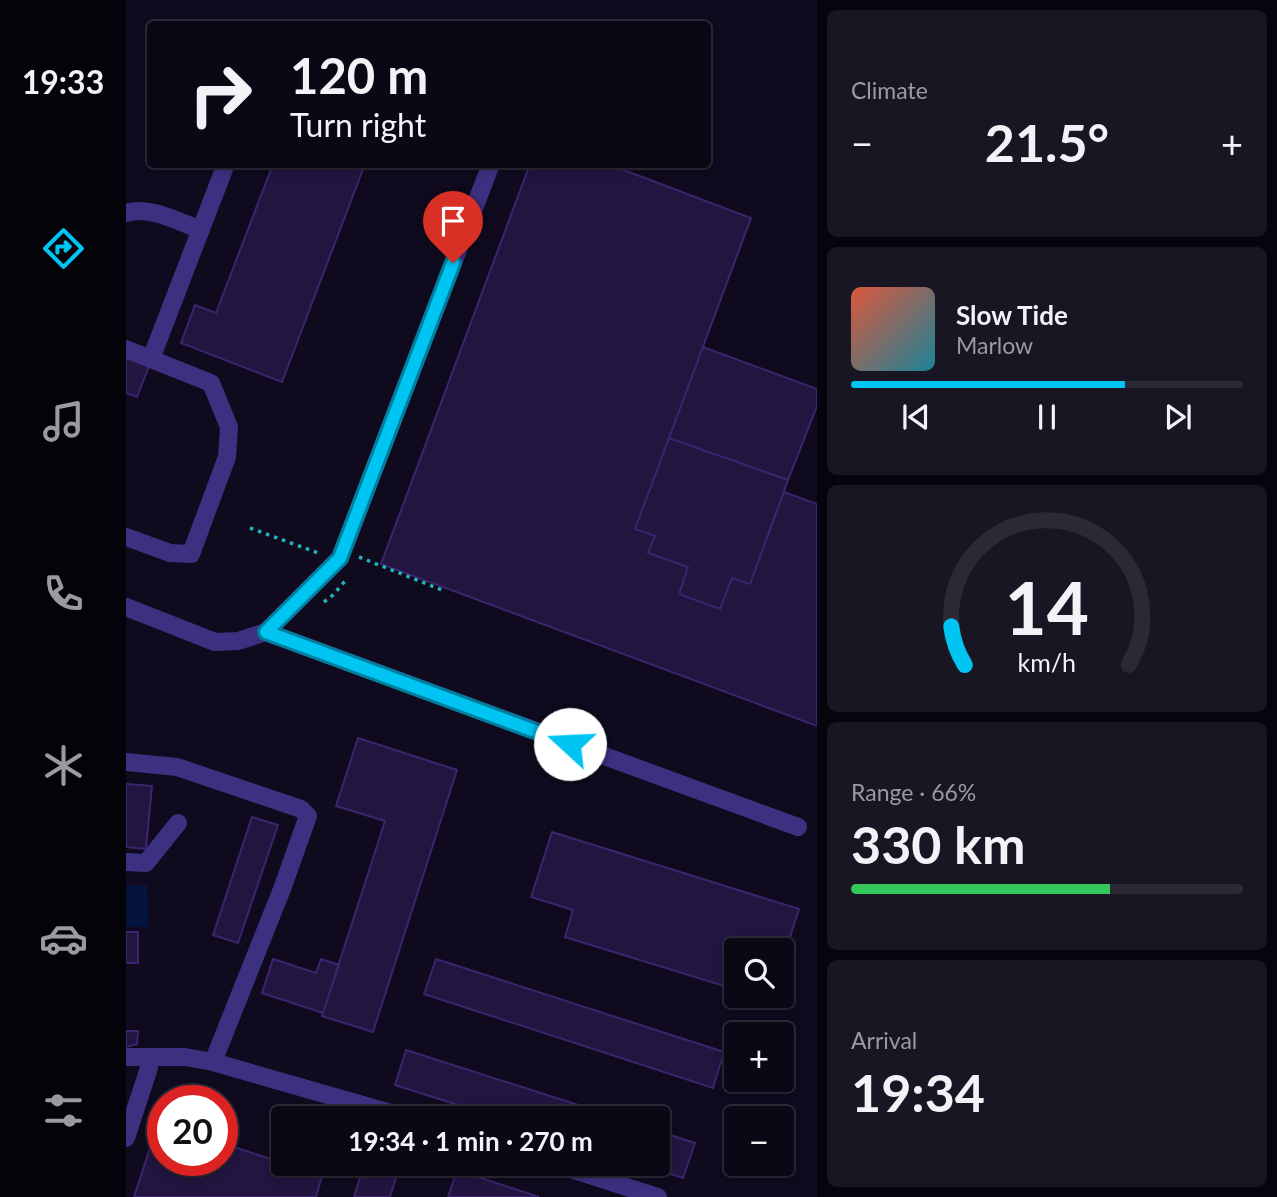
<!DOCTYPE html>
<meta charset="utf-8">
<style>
:root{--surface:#0b0816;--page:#191623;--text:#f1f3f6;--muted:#9a9aa1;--line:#2b2935;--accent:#00c4f2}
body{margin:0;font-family:Lato,sans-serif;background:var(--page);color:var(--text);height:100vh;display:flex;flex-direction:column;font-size:26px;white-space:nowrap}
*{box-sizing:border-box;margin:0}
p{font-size:23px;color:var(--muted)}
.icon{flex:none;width:38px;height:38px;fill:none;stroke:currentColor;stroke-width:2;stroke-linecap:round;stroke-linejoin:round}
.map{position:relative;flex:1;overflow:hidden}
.details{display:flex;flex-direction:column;gap:10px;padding:10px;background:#06040c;width:460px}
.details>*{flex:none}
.banner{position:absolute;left:21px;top:21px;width:564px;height:147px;border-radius:7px;box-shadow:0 4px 10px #0003,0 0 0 2px var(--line);background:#0b0816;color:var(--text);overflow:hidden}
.controls{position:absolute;left:598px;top:938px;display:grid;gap:14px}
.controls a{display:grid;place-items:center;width:70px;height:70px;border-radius:7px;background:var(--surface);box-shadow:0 4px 10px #0003,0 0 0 2px var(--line);font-size:35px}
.speed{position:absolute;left:21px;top:1085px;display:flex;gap:14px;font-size:35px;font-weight:700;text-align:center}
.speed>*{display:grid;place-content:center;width:91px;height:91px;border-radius:50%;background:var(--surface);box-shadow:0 4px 10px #0003,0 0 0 2px var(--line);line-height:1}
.speed .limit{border:10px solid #d22;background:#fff;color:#111}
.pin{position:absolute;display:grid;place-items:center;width:60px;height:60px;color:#fff;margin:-72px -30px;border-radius:50% 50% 50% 0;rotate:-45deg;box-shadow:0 0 7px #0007}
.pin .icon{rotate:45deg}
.me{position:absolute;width:77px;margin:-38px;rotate:290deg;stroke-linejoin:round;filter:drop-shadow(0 0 5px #0008)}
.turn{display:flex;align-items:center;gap:24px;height:147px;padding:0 28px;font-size:32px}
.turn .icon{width:91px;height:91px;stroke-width:2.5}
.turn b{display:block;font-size:49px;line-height:60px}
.big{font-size:52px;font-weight:700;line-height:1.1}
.details .tile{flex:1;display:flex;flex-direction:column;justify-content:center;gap:10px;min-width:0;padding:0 24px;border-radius:10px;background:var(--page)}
.details .dial{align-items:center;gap:0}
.dial svg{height:182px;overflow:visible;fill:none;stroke:var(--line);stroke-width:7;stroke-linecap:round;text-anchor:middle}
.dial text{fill:var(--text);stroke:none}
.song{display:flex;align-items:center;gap:21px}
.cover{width:84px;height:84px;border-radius:10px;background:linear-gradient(135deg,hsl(10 70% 55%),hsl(190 70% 35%))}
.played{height:7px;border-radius:4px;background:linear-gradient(90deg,var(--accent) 70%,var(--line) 70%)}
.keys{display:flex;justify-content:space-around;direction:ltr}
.heat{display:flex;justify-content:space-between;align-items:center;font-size:38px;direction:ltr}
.charge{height:10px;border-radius:5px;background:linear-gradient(90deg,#34c759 66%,var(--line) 0)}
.trip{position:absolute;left:145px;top:1106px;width:399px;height:70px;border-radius:7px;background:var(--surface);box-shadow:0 4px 10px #0003,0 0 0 2px var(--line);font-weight:700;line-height:70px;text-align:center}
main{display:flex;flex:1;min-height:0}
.dock{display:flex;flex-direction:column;width:126px;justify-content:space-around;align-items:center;background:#040309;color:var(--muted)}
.dock .icon{width:49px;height:49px}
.dock .current{color:var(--accent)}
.dock b{font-size:32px;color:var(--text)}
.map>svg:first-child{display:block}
.water{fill:#05143c}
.building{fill:#221540;stroke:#3a256e;stroke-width:2}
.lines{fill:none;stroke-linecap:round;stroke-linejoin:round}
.path{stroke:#23b2b7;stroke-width:3.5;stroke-dasharray:3.5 5;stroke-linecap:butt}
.minor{stroke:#3c3181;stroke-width:18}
.route-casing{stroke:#007f9d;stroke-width:18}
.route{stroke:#00c4f2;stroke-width:12}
</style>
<main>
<nav class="dock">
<b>19:33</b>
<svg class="icon current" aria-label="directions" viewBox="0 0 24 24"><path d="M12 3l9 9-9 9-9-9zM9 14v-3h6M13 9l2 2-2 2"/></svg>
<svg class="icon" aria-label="music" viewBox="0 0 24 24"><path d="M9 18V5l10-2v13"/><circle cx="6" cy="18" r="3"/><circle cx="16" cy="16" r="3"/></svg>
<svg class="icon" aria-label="phone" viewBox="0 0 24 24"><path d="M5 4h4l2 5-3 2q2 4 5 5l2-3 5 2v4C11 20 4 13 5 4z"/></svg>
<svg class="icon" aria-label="climate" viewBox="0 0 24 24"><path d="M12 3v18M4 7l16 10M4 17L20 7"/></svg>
<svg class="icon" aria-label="car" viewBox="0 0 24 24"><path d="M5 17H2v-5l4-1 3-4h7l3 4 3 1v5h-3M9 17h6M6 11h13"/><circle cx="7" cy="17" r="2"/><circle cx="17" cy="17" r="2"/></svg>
<svg class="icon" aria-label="filters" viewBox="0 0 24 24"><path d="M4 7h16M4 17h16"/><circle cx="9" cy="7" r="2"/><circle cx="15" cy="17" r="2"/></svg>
</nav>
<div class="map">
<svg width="691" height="1197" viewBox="0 0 691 1197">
<rect width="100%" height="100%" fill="#0f0a1e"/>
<path class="water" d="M0,885H21L23,927H0Z"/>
<path class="building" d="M147,164H239L156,382L55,343L69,305L90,313Z
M404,164H482L625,218L509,529L529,536L522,553L562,567L553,594L594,609L606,578L624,584L658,492L691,504V726L255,564Z
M577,347L691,389V406L662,480L543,438Z
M0,358L23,366L11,397L0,393Z
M543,438L662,480L624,584L606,578L594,609L553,594L562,567L522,553L529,536L509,529Z
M232,738L331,770L247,1032L196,1016L259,821L210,806Z
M0,784L26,786L20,849L0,847Z
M126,817L152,825L112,943L87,935Z
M426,832L673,909L656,962V950H611V990L439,937L447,910L405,897Z
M0,932H12V963H0Z
M147,959L190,973L195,959L213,965L197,1013L136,993Z
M310,959L598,1052L587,1088L298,994Z
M0,1031H12L11,1044L0,1047Z
M280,1050L493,1118H373L269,1085Z
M32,1123L37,1124V1160H96V1143L196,1176L190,1197H8Z
M532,1131L569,1143L557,1178L514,1164H532Z
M238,1164H274L264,1197H228Z
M331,1170L413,1197H322Z"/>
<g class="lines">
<path class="path" d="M124,528L195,554
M233,557L316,590
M198,602L207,595L219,581"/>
<path class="minor" d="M0,213C23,205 53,222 75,230
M0,349L85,383L103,427L101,457L65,554L44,553L0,537
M25,359L100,164
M0,607L89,642L112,641L140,632L214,558L365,164
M140,632L672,827
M0,762L51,767L175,809L182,816L156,889L87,1062
M0,862L20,863L52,823
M0,1057H59L87,1062L282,1118
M0,1138L22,1071L25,1057
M429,1164L532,1197"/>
</g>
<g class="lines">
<g class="route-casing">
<path id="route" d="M327,263L214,558L140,632L444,744"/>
</g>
<use href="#route" class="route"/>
</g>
</svg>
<div class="controls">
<a><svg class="icon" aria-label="search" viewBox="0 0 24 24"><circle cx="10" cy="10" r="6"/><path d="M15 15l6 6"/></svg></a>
<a>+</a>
<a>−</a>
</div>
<div class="speed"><div class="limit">20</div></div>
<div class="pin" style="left:327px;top:263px;background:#d93025"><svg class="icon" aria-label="arrive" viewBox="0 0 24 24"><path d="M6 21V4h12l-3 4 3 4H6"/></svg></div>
<svg class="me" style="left:444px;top:744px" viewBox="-20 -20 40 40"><circle r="19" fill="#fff"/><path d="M0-13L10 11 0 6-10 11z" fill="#00c4f2"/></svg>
<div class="trip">19:34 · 1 min · 270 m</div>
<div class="banner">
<div class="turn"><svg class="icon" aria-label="right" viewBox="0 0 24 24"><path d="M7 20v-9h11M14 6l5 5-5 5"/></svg><div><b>120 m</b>Turn right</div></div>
</div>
</div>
<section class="details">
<div class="tile"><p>Climate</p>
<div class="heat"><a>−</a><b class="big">21.5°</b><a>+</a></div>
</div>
<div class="tile">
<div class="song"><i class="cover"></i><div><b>Slow Tide</b><p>Marlow</p></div></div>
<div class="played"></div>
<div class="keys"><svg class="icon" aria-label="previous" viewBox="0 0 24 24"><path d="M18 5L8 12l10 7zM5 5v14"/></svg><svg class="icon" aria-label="pause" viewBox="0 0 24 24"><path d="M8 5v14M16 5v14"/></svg><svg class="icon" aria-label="next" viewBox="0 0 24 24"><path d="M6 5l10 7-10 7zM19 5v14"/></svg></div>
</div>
<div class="tile dial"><svg viewBox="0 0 100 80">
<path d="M14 69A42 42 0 1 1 86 69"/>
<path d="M14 69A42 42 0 0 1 8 52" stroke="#00c4f2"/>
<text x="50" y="56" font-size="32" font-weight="700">14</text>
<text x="50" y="72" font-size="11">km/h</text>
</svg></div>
<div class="tile"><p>Range · 66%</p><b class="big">330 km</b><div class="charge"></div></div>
<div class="tile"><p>Arrival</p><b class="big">19:34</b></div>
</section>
</main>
